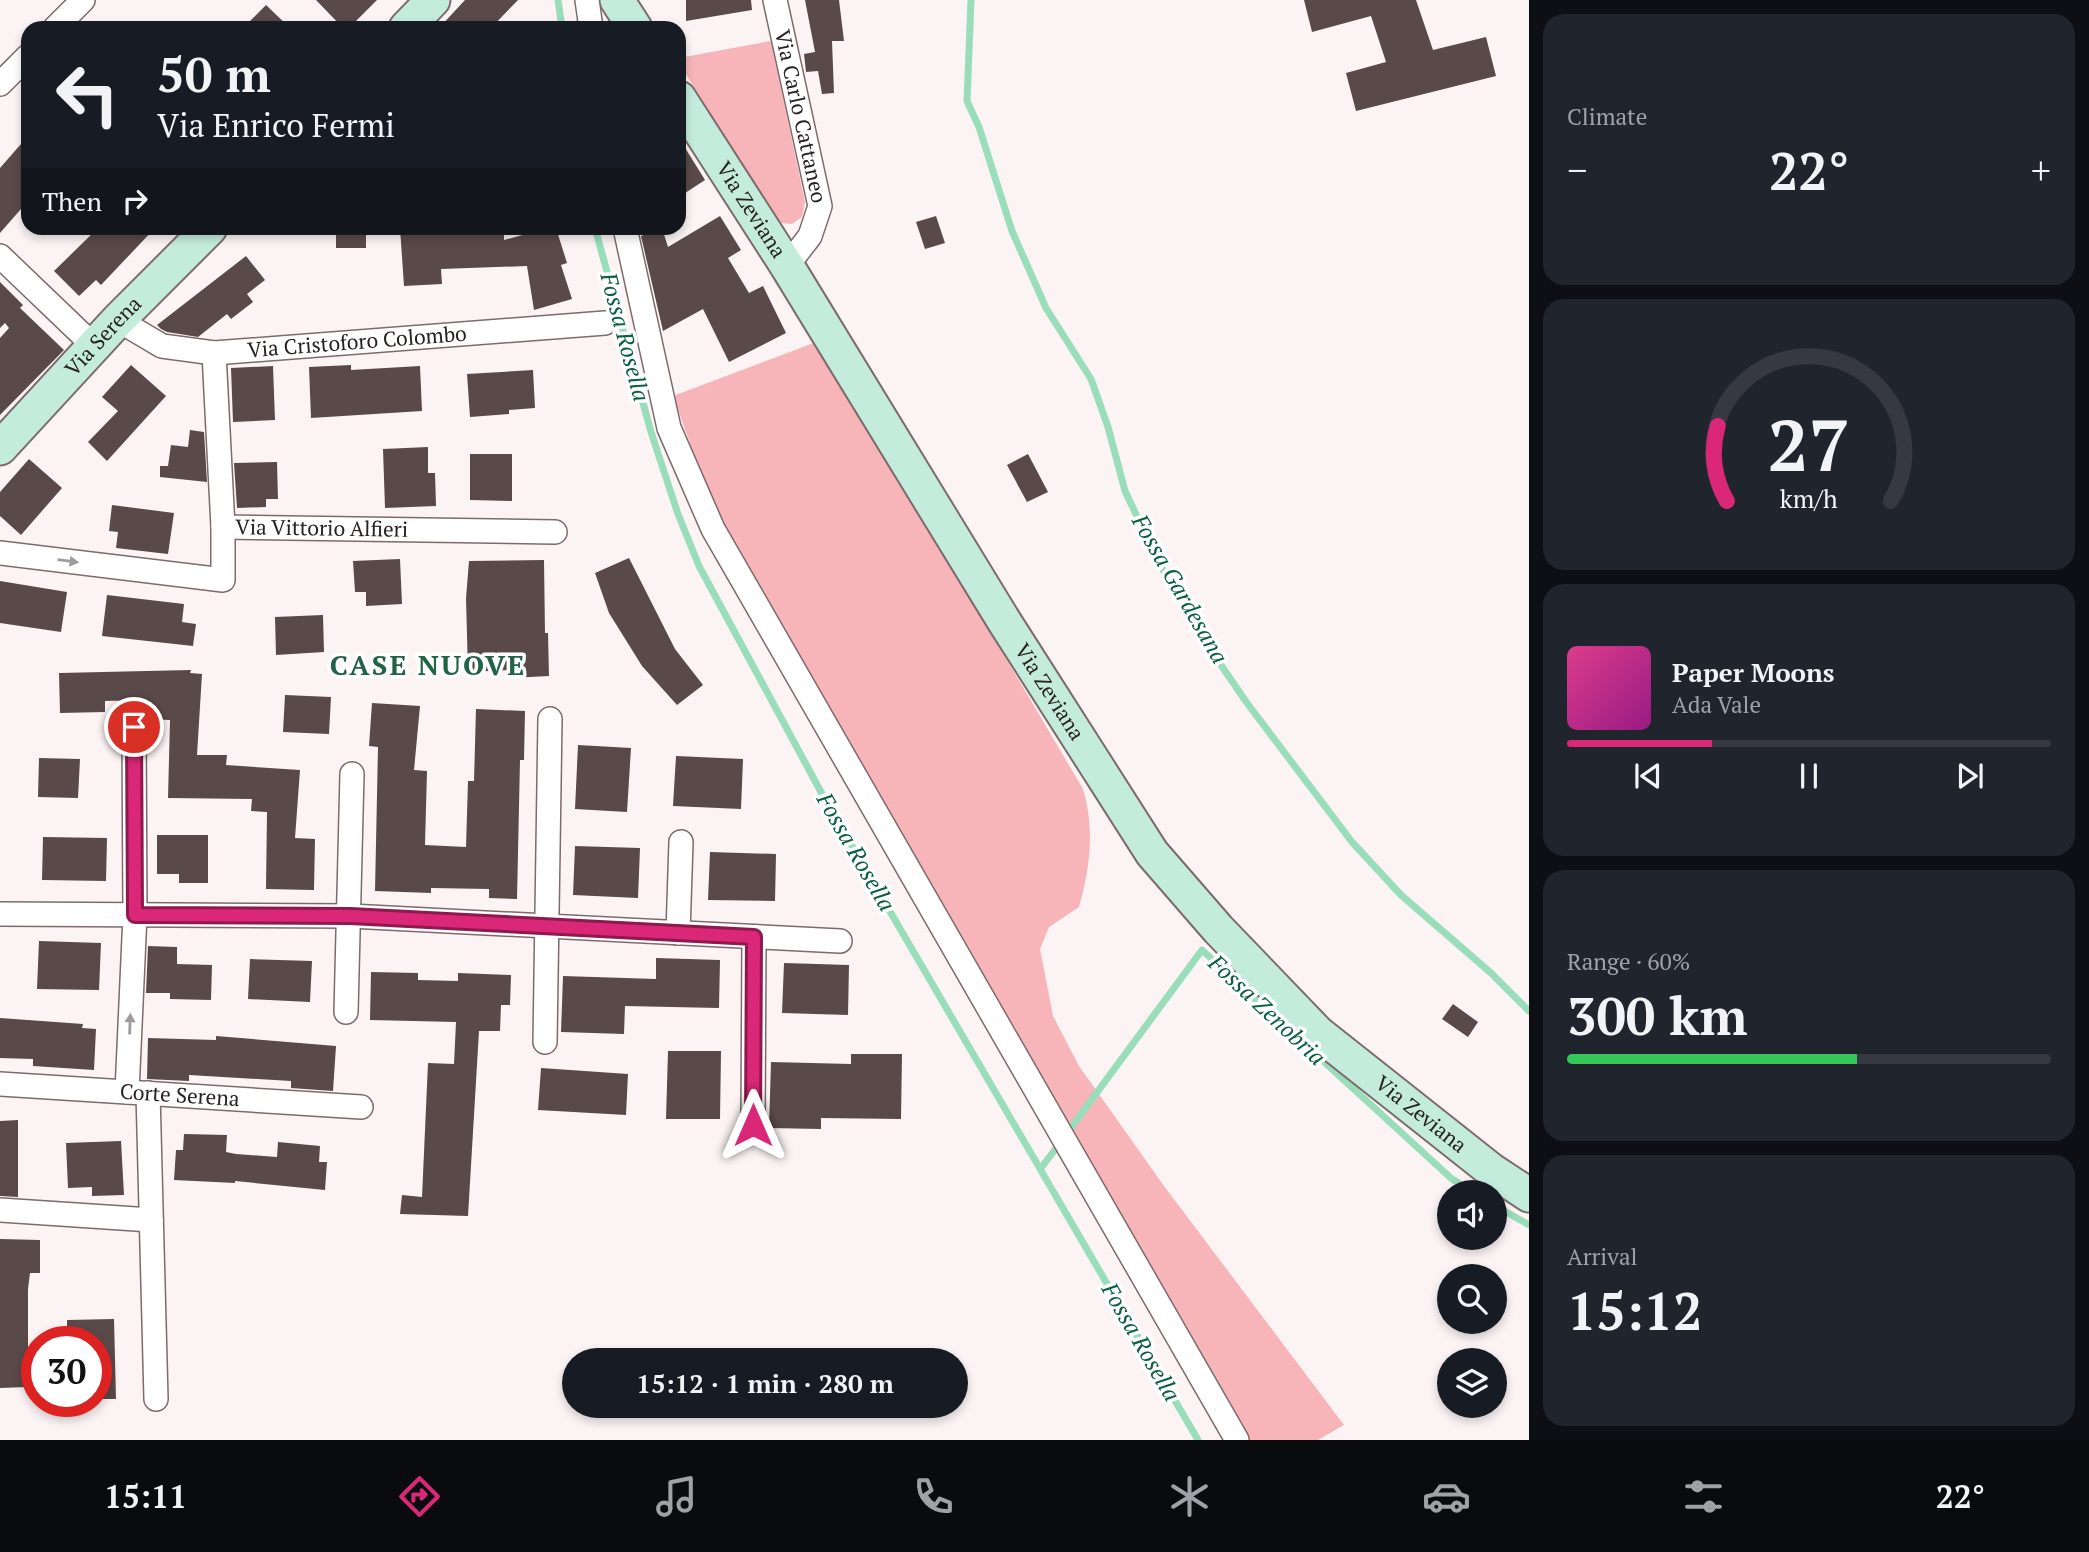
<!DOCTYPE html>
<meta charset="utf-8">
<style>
:root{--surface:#171b24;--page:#20242c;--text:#f1f3f6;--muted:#9ea1a6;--line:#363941;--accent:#db2777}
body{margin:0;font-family:"PT Serif",serif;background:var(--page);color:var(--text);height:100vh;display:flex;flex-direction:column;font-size:26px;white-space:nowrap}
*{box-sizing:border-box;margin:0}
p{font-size:23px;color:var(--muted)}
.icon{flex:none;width:38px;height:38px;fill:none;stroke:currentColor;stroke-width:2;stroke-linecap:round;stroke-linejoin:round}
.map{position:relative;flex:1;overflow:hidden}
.drawer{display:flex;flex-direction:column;gap:14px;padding:14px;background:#0d0f14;width:560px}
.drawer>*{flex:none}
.guide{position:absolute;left:21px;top:21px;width:665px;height:214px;border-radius:21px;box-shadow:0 4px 10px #0003;background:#171b24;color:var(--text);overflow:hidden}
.tools{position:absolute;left:1437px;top:1180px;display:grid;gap:14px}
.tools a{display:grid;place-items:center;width:70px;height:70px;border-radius:50%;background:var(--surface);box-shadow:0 4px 10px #0003;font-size:35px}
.speed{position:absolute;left:21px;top:1326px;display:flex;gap:14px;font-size:35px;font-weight:700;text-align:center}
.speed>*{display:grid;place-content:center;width:91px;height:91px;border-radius:50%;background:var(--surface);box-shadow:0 4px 10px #0003;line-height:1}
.speed .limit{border:10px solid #d22;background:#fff;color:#111}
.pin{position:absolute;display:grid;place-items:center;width:60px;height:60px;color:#fff;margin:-30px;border:4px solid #fff;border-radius:50%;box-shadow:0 2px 7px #0007}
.me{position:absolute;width:77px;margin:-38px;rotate:0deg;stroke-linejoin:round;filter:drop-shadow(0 0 5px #0008)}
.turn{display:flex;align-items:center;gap:24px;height:147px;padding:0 21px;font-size:32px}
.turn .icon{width:91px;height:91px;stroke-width:2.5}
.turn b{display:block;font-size:49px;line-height:60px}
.then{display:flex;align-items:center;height:66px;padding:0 21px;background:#0003;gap:14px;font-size:26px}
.big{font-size:52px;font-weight:600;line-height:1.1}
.drawer .card{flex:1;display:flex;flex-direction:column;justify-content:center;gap:10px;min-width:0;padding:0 24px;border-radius:21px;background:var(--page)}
.drawer .dial{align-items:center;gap:0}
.dial svg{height:182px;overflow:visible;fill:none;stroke:var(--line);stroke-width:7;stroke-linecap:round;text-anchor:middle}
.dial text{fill:var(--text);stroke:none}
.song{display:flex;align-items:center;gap:21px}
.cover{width:84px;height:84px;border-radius:10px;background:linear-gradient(135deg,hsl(330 70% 55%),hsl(310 70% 35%))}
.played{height:7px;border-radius:4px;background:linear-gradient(90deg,var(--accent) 30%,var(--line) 30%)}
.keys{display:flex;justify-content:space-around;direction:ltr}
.heat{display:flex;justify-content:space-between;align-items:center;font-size:38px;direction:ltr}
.charge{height:10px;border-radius:5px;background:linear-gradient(90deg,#34c759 60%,var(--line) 0)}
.trip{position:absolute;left:562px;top:1348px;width:406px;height:70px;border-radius:35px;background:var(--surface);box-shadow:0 4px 10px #0003;font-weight:600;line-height:70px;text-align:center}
.tabs{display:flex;height:112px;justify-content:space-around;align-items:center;background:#090b0e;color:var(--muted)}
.tabs .icon{width:49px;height:49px}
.tabs .selected{color:var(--accent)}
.tabs b{font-size:32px;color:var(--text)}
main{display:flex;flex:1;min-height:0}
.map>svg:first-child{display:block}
.green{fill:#f7b5b9}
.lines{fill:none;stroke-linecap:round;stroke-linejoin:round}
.stream{stroke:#9db;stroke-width:7}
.building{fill:#5a4949}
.street-casing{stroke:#7d6b6b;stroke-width:26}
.secondary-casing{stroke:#7d6b6b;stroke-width:37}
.street{stroke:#fff;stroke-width:23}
.secondary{stroke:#c4ecdc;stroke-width:33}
.oneway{fill:#9f9b9c}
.route-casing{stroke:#8e194d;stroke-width:18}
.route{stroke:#db2777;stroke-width:12}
.labels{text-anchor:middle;stroke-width:7;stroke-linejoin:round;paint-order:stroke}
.street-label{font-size:21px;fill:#292122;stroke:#fff}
.water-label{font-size:23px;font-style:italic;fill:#0c6042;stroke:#fff}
.district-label{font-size:28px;font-weight:bold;letter-spacing:2px;fill:#226348;stroke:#fff}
</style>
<main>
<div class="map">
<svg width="1529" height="1440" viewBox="0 0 1529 1440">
<rect width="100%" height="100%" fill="#fcf4f4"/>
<path class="green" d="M771,41L805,202L802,217L792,224L781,223L769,208L679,63V58Z
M819,341L1083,789C1095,829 1090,868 1079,907L1049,927L1040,949L1053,1016L1079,1066L1164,1186L1344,1425L1318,1440H1245L716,516L673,396Z"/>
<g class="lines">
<path class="stream" d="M558,0L562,28
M971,0L967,101L979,127L1012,231L1046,308L1091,379L1108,427L1125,491L1159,563L1201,636L1247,703L1352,842L1401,895L1491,973L1529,1011
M595,228L651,432L678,514L699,566L828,805L1198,1440
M1067,1133L1202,950L1452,1179L1473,1192
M1041,1168L1060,1143
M1494,1205L1529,1225"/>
</g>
<path class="building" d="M316,0H377L349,28H343Z
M465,0H518L491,28H439Z
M686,0H751L752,10L686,21Z
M805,0H839L844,41H832L834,93L822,94L818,71L806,72L804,54L815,52Z
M1304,0H1416L1433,50L1486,37L1496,76L1356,111L1346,73L1386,62L1371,16L1312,32Z
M266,5L290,28H243Z
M28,136V201L0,233V168Z
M679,138L705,180L679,197Z
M720,216L741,250L728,258L749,293L763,286L786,333L729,362L703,309L663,331L641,236L662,228L668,247Z
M936,216L945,243L925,249L916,222Z
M98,228H155L101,285L96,280L79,296L54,271Z
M336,228H366V248H336Z
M400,228H504V240L548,228H556L567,263L561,265L572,299L534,310L527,266L441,269L442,284L404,286Z
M246,256L265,280L247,294L253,302L231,319L227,314L198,337L167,332L161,329L157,325Z
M0,282L23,305L20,308L64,350L0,415V338L9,328L5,323L0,328Z
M131,365L166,396L107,461L88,442L118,411L102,397Z
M351,365V370L420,366L422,411L311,418L309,367Z
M273,366L275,420L233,422L231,368Z
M533,370L535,408L509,410V414L470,417L467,374Z
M190,430L204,432L207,482L160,477V466H168L171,445L188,447Z
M428,447V473H435L436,506L385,508L383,449Z
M470,454H512V501L470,500Z
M1028,454L1048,492L1027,502L1007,465Z
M29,459L62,488L21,535L0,516V492Z
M277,462L278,499H266V507L237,508L234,463Z
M112,505L174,513L168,554L116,548L118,532L109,531Z
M629,558L675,649L703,685L677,705L642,666L609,613L595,573Z
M400,559L402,604L366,606V592H355L353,561Z
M544,560L545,633H548L549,676L511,678L510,670L468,672L466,598L469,561Z
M0,581L67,592L61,632L0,623Z
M107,595L184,604L182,622L196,624L193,646L102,636Z
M323,615L324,652L276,655L275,617Z
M191,670L190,673L202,674L197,755H227L226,765L300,770L295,838L315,839L314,890L266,889L267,812L251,811L252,799L168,798L170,720L145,719L143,717L144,700L105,701V712L60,713L59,673Z
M285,695L331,697L329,734L283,732Z
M372,703L420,706L414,770L427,771L425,845L466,847L468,781H474L476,709L525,711L524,760H520L517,899L489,898V889L431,888V893L375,891L378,747L369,746Z
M578,745L631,748L627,812L575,809Z
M676,756L743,759L741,809L673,806Z
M39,758L80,759L78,798L38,797Z
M157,835H208V883H179V874H157Z
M43,837L107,838L106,881L42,880Z
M575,846L640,848L638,898L573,895Z
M710,852L776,854L775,901L708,900Z
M39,941L101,943L99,990L37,989Z
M148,946L177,947V964L212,965L211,1000L170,999V993H146Z
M656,958L720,960L719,1008L625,1006L624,1034L561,1032L563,976L656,979Z
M250,959L312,961L310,1002L248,999Z
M784,963L849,965L848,1015L782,1013Z
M371,972L418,973V980L458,981V973L511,975L510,1005H501L500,1031H479L468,1216L400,1214L402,1195L422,1197L428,1063L454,1064L456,1022L370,1020Z
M1453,1004L1478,1022L1468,1037L1442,1019Z
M0,1018L83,1024L82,1028L96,1029L94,1070L33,1066V1059L0,1058Z
M216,1036L336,1046L333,1091L291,1088V1081L189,1075V1081L147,1079L148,1038L216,1040Z
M668,1051H721L720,1119H666Z
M851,1054H902L901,1119L821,1118V1129L769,1128L771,1062L851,1064Z
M541,1068L628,1074L626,1115L538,1110Z
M18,1120V1197L0,1196V1121Z
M184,1134L227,1135L226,1152L236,1154L277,1157L278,1142L320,1146L319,1162H327L325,1190L235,1181V1183L174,1180L176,1150H183Z
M121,1141L124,1195L92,1196V1187L68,1188L66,1143Z
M0,1239L40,1240V1273H30L28,1289V1387L0,1388Z
M114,1319L116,1399H96V1342H67V1320Z"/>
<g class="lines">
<g class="street-casing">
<g id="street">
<path d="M587,0L591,28"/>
<path id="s1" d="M775,0L820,206L810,236L787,266"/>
<path d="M55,28L83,0"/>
<path d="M0,84L28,56"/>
<path d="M625,228L669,428L713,529L1237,1440"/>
<path d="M0,256L94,346"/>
<path id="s2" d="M118,320L162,346L214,353L605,323"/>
<path id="s3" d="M214,353L223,527L555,532"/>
<path d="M0,553L223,580V527"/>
<path d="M0,914L350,916L840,941"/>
<path d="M678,933L681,842"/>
<path d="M346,1012L352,774"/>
<path d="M545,1042L550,719"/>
<path id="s4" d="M0,1084L361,1107"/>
<path d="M127,1092L135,915L134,727"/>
<path d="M148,1093L156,1399"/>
<path d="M753,1125L754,937"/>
<path d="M0,1210L151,1220"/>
</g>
</g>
<g class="secondary-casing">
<g id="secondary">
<path d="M617,0L635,28"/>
<path d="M406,28L433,0"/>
<path id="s5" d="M679,98L787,266L1004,621L1152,853L1218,929L1318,1033L1491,1170L1529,1195"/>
<path id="s6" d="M0,448L118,320L210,228"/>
</g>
</g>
<use href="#street" class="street"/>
<use href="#secondary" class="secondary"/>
</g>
<defs><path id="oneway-solid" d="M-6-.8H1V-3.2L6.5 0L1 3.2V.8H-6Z" transform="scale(1.75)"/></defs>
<g class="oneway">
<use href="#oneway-solid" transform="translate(68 561) rotate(7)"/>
<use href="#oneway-solid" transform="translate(130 1024) rotate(-88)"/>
</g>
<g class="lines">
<g class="route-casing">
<path id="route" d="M134,727L135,915L350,916L754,937L753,1125"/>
</g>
<use href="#route" class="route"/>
</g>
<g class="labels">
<g class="street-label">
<text dy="7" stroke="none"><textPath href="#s1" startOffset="119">Via Carlo Cattaneo</textPath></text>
<text dy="7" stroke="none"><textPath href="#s5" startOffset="133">Via Zeviana</textPath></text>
<text dy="7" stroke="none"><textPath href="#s6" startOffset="152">Via Serena</textPath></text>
<text dy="7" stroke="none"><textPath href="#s2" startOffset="247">Via Cristoforo Colombo</textPath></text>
<text dy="7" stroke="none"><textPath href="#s3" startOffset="273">Via Vittorio Alfieri</textPath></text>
<text dy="7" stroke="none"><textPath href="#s5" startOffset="700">Via Zeviana</textPath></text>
<text dy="7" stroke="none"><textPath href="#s4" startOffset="180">Corte Serena</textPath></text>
<text dy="7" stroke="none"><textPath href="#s5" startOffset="1267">Via Zeviana</textPath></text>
</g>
<g class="water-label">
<text transform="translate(625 337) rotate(75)" y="8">Fossa Rosella</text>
<text transform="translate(1180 589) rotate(60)" y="8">Fossa Gardesana</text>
<text transform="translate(856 852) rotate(60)" y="8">Fossa Rosella</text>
<text transform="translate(1267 1010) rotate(43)" y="8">Fossa Zenobria</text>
<text transform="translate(1141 1342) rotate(60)" y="8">Fossa Rosella</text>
</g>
<g class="district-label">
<text x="428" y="675">CASE NUOVE</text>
</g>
</g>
</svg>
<div class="tools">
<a><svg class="icon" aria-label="sound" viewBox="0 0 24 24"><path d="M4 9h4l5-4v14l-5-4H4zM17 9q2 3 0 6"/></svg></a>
<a><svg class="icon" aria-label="search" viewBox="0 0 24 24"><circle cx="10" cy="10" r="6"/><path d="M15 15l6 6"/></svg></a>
<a><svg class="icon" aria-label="layers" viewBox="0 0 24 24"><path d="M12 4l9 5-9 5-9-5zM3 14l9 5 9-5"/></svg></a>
</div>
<div class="speed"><div class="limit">30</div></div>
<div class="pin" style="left:134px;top:727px;background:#d93025"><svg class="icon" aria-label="arrive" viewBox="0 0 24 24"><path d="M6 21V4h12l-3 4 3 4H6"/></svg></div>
<svg class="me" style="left:753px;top:1125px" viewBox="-20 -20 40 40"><path d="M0-17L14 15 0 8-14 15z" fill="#db2777" stroke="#fff" stroke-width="4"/></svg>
<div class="trip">15:12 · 1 min · 280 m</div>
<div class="guide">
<div class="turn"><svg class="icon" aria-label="left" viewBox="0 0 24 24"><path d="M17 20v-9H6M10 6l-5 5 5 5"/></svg><div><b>50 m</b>Via Enrico Fermi</div></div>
<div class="then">Then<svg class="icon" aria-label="right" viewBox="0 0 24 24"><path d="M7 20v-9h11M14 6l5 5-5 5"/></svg></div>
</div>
</div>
<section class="drawer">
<div class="card"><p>Climate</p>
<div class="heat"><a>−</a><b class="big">22°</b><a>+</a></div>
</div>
<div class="card dial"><svg viewBox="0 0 100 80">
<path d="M14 69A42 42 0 1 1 86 69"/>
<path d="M14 69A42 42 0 0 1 10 36" stroke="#db2777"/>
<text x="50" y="56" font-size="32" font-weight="700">27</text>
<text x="50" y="72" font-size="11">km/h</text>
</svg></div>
<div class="card">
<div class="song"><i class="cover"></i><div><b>Paper Moons</b><p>Ada Vale</p></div></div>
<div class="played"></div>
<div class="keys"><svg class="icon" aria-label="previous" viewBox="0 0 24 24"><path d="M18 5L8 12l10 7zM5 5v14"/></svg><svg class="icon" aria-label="pause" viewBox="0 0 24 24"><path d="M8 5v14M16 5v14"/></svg><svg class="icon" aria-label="next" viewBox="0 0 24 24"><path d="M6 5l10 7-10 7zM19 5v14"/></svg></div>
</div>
<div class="card"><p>Range · 60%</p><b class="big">300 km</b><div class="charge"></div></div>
<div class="card"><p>Arrival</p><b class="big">15:12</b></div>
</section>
</main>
<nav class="tabs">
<b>15:11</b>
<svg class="icon selected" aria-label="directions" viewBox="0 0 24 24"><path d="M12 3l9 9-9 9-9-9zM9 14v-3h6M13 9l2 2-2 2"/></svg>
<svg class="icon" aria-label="music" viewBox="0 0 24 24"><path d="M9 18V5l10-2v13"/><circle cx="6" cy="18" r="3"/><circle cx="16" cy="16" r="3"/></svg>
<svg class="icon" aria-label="phone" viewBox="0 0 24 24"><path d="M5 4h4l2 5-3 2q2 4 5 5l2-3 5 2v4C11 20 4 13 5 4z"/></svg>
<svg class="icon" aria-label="climate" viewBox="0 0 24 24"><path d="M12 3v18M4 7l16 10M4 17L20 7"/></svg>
<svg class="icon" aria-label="car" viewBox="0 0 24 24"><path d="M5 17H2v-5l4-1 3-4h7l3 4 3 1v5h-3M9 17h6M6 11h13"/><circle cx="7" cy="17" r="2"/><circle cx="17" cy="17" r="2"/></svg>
<svg class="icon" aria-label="filters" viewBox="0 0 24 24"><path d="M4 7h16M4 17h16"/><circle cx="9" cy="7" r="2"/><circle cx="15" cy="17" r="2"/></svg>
<b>22°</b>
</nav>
